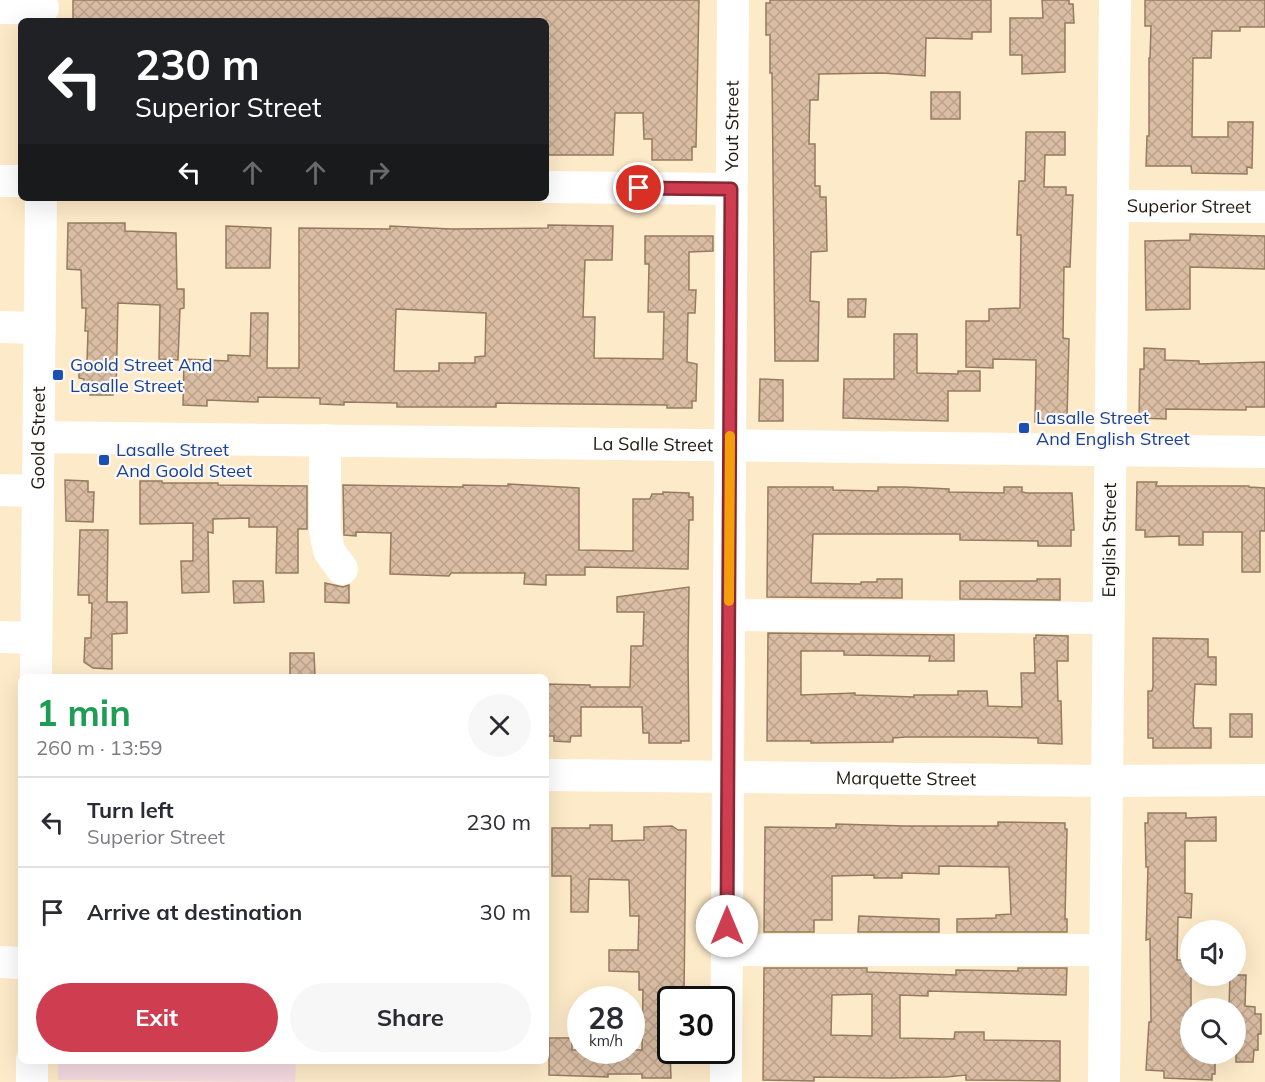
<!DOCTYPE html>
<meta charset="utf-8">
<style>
:root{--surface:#fff;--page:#f7f7f7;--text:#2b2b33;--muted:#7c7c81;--line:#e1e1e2;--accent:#ce3e50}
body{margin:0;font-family:Mulish,sans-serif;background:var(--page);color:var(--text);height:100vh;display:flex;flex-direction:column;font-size:22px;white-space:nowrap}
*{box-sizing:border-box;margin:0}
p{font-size:20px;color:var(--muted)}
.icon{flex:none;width:33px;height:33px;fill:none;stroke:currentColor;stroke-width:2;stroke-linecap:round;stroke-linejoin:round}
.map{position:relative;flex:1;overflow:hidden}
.drawer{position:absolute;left:18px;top:674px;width:531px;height:390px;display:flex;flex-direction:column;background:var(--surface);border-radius:9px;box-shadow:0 6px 24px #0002}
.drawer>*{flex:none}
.banner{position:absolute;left:18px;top:18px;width:531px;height:183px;border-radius:9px;box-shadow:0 6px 24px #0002;background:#202124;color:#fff;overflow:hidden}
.fabs{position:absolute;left:1180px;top:920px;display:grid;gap:12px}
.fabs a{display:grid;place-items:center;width:66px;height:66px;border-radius:50%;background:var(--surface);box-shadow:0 6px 24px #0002;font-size:30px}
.speed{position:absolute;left:567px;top:986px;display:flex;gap:12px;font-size:30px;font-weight:700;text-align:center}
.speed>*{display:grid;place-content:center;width:78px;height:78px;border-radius:50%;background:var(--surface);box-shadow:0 6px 24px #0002;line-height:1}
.speed small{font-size:15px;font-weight:400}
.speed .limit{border:3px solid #111;border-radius:9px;background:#fff;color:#111}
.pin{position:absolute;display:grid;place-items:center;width:51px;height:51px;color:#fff;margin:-26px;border:3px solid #fff;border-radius:50%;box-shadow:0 2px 6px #0007}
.me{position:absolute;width:66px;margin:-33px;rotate:0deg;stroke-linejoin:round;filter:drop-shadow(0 0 4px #0008)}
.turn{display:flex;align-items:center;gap:21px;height:126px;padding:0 18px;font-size:27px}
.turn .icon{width:78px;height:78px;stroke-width:2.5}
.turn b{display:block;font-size:42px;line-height:51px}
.lanes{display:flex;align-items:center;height:57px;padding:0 18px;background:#0003;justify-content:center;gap:30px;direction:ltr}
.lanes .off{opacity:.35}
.round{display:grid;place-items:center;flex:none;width:63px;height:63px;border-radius:32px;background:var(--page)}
.overview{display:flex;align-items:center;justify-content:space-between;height:102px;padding:0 18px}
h1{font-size:36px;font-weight:700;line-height:45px;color:#1e9e55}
.action{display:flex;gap:12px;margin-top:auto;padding:12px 18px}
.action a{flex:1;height:69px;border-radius:36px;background:var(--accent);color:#fff;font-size:24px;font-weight:700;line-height:69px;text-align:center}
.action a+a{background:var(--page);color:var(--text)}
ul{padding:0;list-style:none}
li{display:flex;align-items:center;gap:18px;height:90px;padding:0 18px;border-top:2px solid var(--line)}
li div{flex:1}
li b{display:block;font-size:22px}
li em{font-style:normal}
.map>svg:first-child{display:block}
.commercial{fill:#f5dae0}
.building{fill:url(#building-cross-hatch);stroke:#957b62;stroke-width:1.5;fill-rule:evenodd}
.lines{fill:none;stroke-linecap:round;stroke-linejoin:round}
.minor{stroke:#fff;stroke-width:32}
.route-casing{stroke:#862834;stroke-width:15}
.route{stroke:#ce3e50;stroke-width:10}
.slow{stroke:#f59e0b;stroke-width:10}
.transit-dot{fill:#1a4fb4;stroke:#fdf9f2;stroke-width:2}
.labels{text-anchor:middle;stroke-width:4.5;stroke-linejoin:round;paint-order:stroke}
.street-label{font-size:18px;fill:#20190d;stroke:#fdf9f2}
.transit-label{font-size:18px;fill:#164399;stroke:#fdf9f2;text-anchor:start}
</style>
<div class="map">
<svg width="1265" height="1082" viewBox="0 0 1265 1082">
<defs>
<pattern id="building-cross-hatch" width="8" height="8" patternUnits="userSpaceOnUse" patternTransform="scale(1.5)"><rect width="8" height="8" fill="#dabda3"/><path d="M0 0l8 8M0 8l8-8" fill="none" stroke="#bba28b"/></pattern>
</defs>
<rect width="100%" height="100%" fill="#fdeac8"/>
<!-- commercial -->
<path class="commercial" d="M58 1061H296L295 1082 58 1080Z"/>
<!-- building -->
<g class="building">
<path d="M73 0H699L696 147H692V160H652V139H644L643 113H615L613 155H546V21H433V19L378 18V21H73Z"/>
<path d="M770 0H991V32H972V39L926 38 925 76 882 73 819 74 818 100H810L809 144H815V186H820V197H826L827 251 811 252 810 301 819 302 818 361H775L772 73H770V35H766V3H770Z"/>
<path d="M1042 0H1069V4H1073L1074 23H1065V72L1022 74V55H1010V18H1043Z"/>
<path d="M1145 0H1265V27H1240V31H1212L1211 58H1193L1192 137H1228V122H1253L1252 168 1247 167V174L1192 173 1191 166H1146L1147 136H1149V58H1150L1151 26H1145Z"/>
<rect x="931" y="92" width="29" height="27"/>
<path d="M1026 132H1065V155H1045L1044 187H1066V195H1073L1070 267H1064L1063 338 1069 339 1067 418H1062V422H1035L1036 360 993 359V368L966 367V321H989V309L1020 308 1021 235H1017L1019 181H1025Z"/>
<path d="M68 223H125V231L176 233 177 289H184V308L180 309 178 360 159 359 160 305 118 303 116 393H113V395H90V388L84 387V379L79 378V362H87L88 331H85L86 308H82L81 270 67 269Z"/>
<path d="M548 225 613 226 612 260H585L583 317H595L594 358 663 359 664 312H648L649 264H645V236H713V251L689 252V290H696L695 313H688L687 362 697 364 696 401H692V408H667V405L496 403V407H397V403L344 402V405L320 404V398L258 397V402L207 400V406L183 405 184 359 228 361V355L250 356 251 313H268L267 368H299V228L390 229V226L451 229 548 228ZM396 309 486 313 485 356 475 357V363H439V371H394Z"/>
<path d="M226 226 271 228 270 268H226Z"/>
<path d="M1190 234 1265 236V269L1190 267V309L1146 310 1145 241 1190 240Z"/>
<path d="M848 299H866L865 317H848Z"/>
<path d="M894 334H917V373L958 374V371H980V391H948V421L843 418 844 379H894Z"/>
<path d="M1144 348 1165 349V360L1199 361V364L1265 362V407H1246V410L1166 409V419L1139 418 1140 369H1144Z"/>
<path d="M760 379 783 380V421H759Z"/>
<path d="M65 480 88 481V492H94L93 522 66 521Z"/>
<path d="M140 481H162V483H218V485L307 486V529H298V573H276L277 527H249V518L213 519V533L208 532 209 592 182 593 181 561H193V523L140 524Z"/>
<path d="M1137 482H1157L1156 486H1249V487L1265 488V531H1260V572H1242V532H1203V545H1179V536L1145 537V530H1136Z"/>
<path d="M508 484 579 488V550L633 551V499H650L652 494H663V492L689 493V497H693V520H689L688 569 585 567V575H546V585L524 584 525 573H451L449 576 390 574 391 533 356 532V536L344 535 343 485 463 487V485L508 486Z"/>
<path d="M768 487H833V490L878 491V487H904L949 489V492L1004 493V487H1022V492L1027 493H1072L1074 530H1071V546H1038V541L960 540V534H813L811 583 861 584V582H877V579H902V598L767 597Z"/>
<path d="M80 530H108L107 602H127V633L112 634V669L93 668 84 662 85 638H91L92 603H89V595H78Z"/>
<path d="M1037 579H1060V600L960 599V581H1037Z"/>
<path d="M233 581H263L264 602 234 603Z"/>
<path d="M325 583 343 587 349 585V603L325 602Z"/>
<path d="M689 587 688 654 689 741H681V743H649V733H643L642 707H581V736H571L570 742 554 741V736H546V684L590 685V687H630L631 646H643L644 612H617V597Z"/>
<path d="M768 633 954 635V661H929L930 656 844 655V651H801V695L855 693V695L914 697V695H958V691H987L988 706 1022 707 1021 673H1035L1034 638H1036V635L1068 636V661H1057L1058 701H1061L1062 744 1038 743V738L987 737H906L893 738V742L811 743V741H767Z"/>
<path d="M1153 638 1208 639V657H1216V685L1195 684 1193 723 1194 728H1211V748H1153V738H1148V691H1152L1153 687Z"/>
<path d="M290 653H314L315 675H290Z"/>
<rect x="1230" y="714" width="22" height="23"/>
<path d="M1148 813H1186V818L1216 817V841H1185V893L1192 894 1191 918 1178 917 1177 960H1191V1053H1215V1074H1212V1080L1164 1078V1071L1146 1070 1149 1022H1151L1150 939 1146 940 1148 867H1146L1145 823H1148Z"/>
<path d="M998 822 1065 823V829H1067L1065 919H1067V932H957V919L996 918V915L1011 914 1009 867 939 866V874L902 873V878H874V875L832 876V920H814V932H764L765 827 836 828V824L905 826H998Z"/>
<path d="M590 825H612V841L644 840V827L672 826 678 830H686L684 995H668L671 1078H642V1074H608V1077L549 1075V1038H572V1050H642L643 990H639V972L609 971V950H638L639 916H630L629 880 589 879 588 912H571V876H552V828H590Z"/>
<path d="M859 916 939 919V932H858Z"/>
<path d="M764 968H867V972L956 975V970L1018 971V968H1067L1066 995 928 991V996L900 995V1038L954 1039 955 1032H984V1040L1060 1041V1081L966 1080V1075L946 1077 890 1078 814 1077V1081L763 1080ZM872 994V1036L831 1035 832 995Z"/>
<path d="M1230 975H1246L1245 1006 1255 1007V1014H1261V1034H1258V1050H1254L1253 1062H1236V1008H1229Z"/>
</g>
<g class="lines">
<!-- minor -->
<g class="minor">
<path d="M0 8H43"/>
<path d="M0 181H21"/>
<path d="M546 187 731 189"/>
<path id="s1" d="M1113 206 1265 207"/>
<path d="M0 327 40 328"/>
<path id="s2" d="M39 437 1265 452"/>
<path d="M325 440V530L329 551 342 569"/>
<path d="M0 490 38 491"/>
<path d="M729 615 1108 618"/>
<path d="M0 637 36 638"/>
<path id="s3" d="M36 676 41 198"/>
<path id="s4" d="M546 775 1107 781 1265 780"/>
<path d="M727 950H1105"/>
<path d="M0 962 21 963"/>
<path d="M32 1082V1060"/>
<path id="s5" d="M726 1082 733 0"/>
<path id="s6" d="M1104 1082 1115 0"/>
</g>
</g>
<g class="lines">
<!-- route casing -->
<g class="route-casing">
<path id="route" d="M639 188 731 189 727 926"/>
</g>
<!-- route -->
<use href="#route" class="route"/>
<!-- slow -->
<path class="slow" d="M729 601 730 436"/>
</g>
<!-- markers -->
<g class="transit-dot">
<rect x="52" y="369" width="12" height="12" rx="3"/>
<rect x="1018" y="422" width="12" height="12" rx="3"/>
<rect x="98" y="454" width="12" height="12" rx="3"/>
</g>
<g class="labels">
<!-- street labels -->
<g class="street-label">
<text dy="6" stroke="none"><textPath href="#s5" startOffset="956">Yout Street</textPath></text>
<text dy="6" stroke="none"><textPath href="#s1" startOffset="76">Superior Street</textPath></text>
<text dy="6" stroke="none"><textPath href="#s3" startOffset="238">Goold Street</textPath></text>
<text dy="6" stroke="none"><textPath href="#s2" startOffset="614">La Salle Street</textPath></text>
<text dy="6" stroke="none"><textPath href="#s6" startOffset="542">English Street</textPath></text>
<text dy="6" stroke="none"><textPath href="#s4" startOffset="360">Marquette Street</textPath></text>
</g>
<!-- transit labels -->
<g class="transit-label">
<text x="70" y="371">Goold Street And<tspan x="70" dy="21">Lasalle Street</tspan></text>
<text x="1036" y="424">Lasalle Street<tspan x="1036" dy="21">And English Street</tspan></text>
<text x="116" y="456">Lasalle Street<tspan x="116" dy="21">And Goold Steet</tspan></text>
</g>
</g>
</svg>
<div class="fabs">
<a><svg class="icon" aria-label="sound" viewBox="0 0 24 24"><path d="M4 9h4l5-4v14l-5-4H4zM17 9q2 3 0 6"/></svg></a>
<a><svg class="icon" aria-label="search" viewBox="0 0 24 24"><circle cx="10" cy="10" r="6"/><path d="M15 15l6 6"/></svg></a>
</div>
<div class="speed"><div>28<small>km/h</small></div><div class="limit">30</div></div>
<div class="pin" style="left:639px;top:188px;background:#d93025"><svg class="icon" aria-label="arrive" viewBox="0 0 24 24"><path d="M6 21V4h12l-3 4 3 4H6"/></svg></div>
<svg class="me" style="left:727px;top:926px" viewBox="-20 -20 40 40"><circle r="19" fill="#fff"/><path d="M0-13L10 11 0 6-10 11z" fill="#ce3e50"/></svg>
<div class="banner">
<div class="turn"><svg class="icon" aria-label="left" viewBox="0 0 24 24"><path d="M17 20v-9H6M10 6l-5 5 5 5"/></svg><div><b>230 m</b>Superior Street</div></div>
<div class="lanes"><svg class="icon" aria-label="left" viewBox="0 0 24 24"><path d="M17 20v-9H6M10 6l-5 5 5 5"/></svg><svg class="icon off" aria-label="ahead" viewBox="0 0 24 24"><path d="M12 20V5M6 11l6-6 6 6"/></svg><svg class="icon off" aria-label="ahead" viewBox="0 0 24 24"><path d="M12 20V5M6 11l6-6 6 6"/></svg><svg class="icon off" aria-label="right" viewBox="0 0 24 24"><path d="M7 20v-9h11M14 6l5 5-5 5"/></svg></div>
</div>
<section class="drawer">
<div class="overview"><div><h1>1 min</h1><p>260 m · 13:59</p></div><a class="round"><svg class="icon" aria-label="close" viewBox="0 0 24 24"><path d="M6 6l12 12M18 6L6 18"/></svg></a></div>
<ul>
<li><svg class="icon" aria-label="left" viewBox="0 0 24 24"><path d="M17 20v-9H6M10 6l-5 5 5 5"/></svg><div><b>Turn left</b><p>Superior Street</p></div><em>230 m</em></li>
<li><svg class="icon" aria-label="arrive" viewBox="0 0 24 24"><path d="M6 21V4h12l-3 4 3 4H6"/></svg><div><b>Arrive at destination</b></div><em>30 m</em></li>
</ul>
<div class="action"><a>Exit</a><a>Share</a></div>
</section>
</div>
